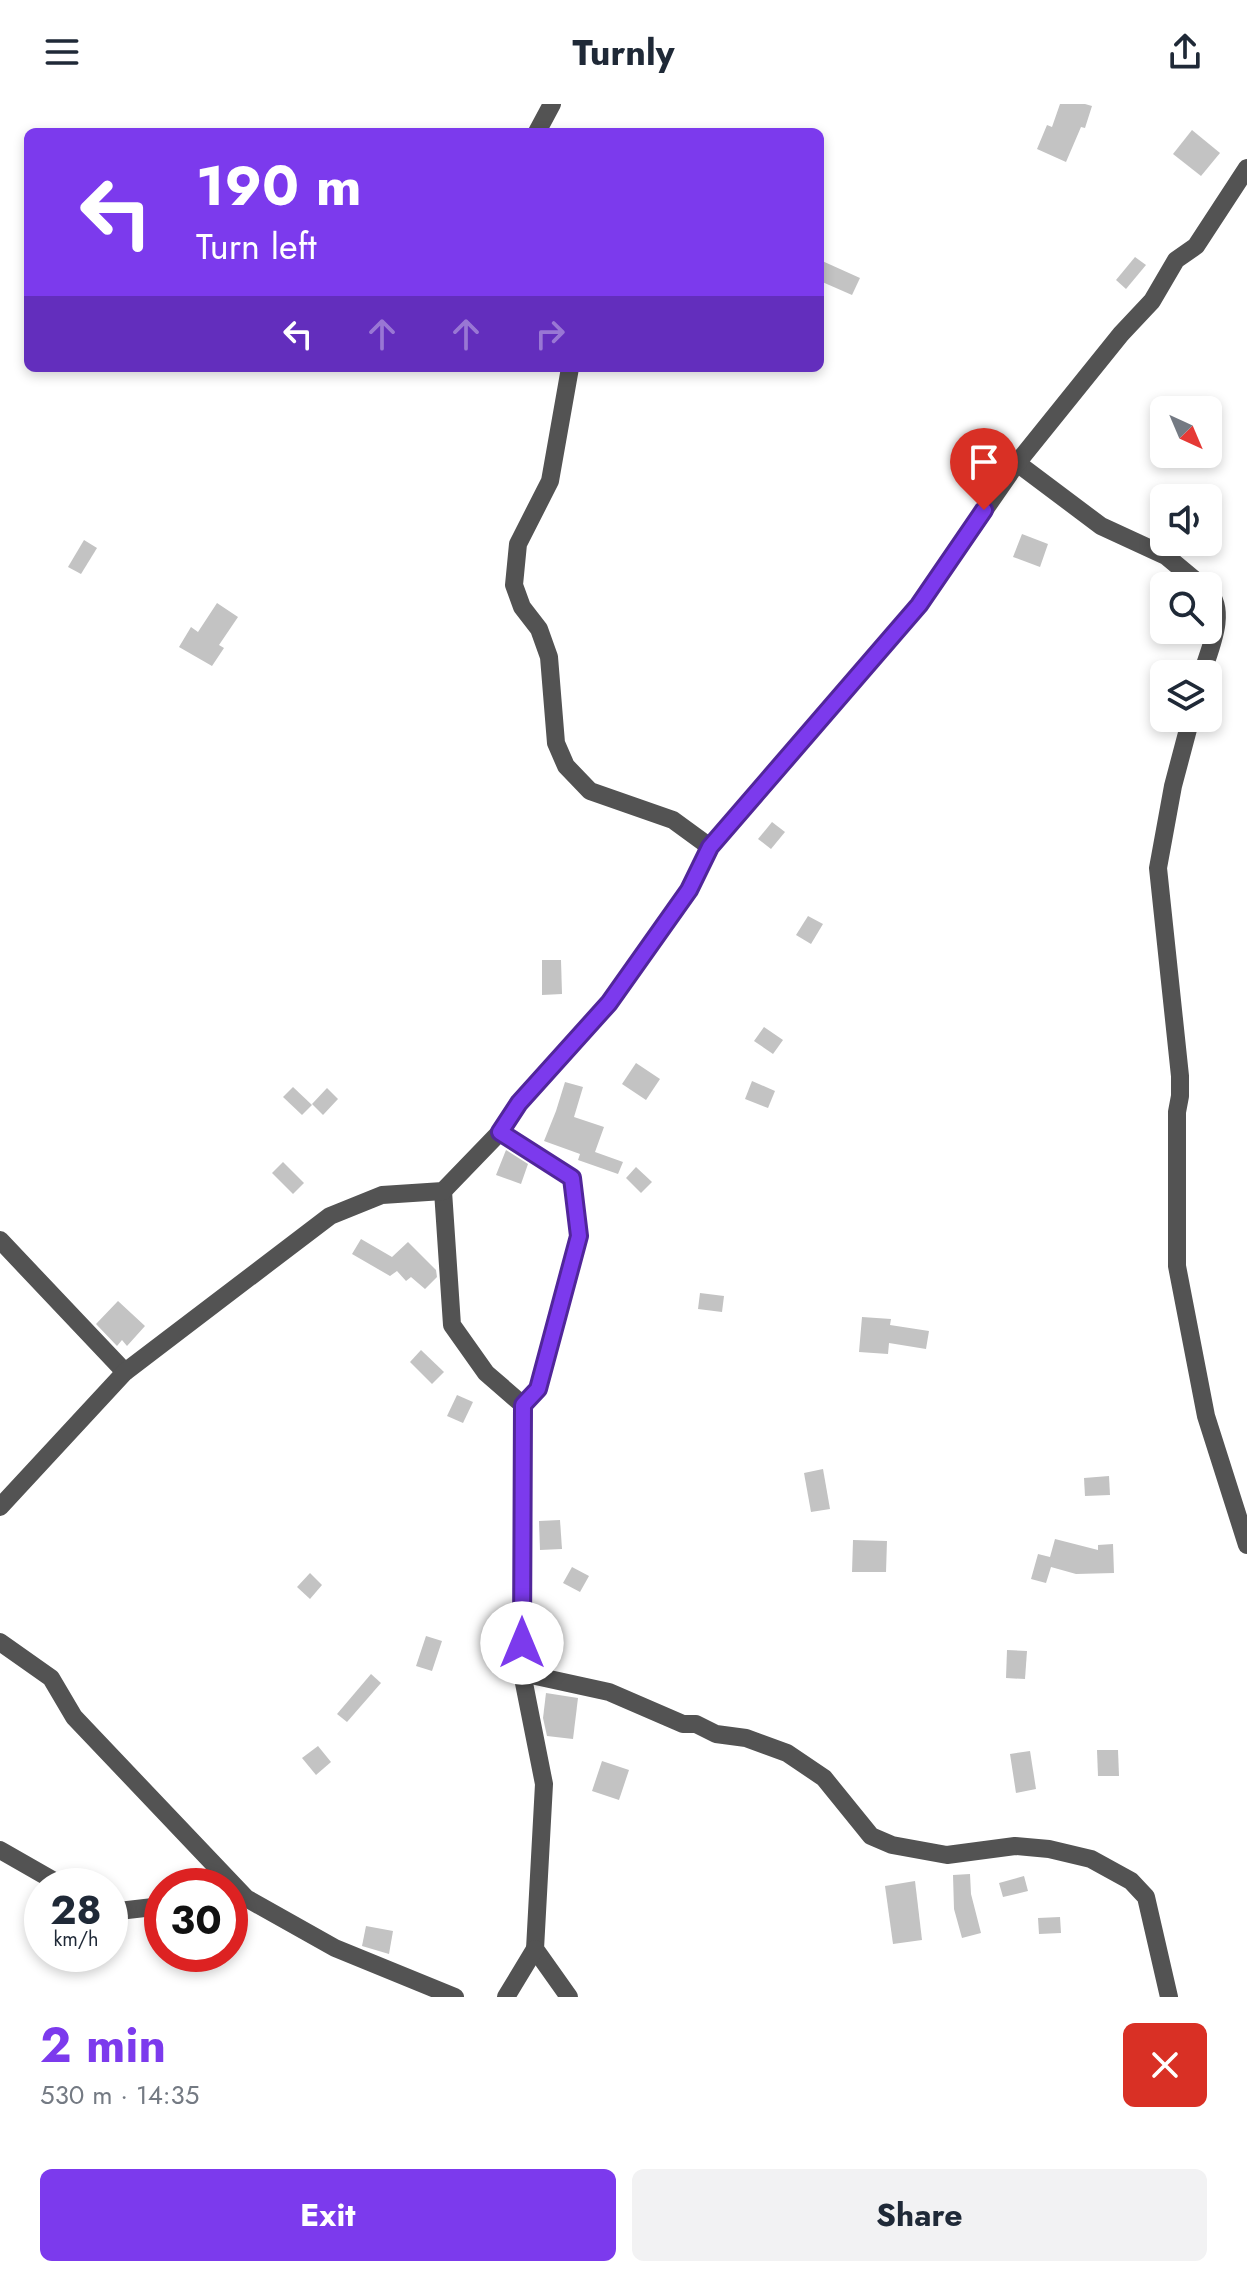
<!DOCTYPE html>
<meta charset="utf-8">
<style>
:root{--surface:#fff;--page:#f2f2f3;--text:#1f2937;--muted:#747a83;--accent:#7c3aed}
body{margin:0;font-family:Jost,sans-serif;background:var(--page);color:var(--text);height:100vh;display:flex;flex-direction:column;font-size:30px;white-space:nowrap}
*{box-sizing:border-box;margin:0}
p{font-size:26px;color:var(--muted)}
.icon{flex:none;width:44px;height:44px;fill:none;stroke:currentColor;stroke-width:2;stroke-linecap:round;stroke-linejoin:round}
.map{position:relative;height:1893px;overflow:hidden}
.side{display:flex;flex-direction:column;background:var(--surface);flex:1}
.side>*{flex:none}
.hud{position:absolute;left:24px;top:24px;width:800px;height:244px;border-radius:12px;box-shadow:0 4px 12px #0003;background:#7c3aed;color:#fff;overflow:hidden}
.needle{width:52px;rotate:136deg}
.controls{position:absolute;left:1150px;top:292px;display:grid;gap:16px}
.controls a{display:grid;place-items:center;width:72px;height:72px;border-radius:12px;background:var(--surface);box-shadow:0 4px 12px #0003;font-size:40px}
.speed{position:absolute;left:24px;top:1764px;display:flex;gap:16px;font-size:40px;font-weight:700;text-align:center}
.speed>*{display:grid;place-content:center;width:104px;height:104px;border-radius:50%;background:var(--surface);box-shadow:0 4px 12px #0003;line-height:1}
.speed small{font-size:20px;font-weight:400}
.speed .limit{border:12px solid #d22;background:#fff;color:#111}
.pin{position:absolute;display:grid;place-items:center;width:68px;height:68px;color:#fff;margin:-82px -34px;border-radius:50% 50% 50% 0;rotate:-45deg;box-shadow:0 0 8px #0007}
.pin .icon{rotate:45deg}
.me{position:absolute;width:88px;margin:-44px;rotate:0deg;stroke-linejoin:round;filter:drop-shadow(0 0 6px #0008)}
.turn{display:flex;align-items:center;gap:28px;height:168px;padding:0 40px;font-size:36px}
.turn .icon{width:104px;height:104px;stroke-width:2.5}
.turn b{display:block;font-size:56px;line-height:68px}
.lanes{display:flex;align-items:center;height:76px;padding:0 40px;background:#0003;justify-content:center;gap:40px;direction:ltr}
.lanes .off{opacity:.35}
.round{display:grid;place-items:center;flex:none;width:84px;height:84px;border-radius:12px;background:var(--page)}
.headline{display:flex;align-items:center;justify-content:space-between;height:136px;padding:0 40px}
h1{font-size:48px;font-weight:700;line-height:60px;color:var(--accent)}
.primary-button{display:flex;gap:16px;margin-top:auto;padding:16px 40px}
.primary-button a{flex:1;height:92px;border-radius:12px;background:var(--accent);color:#fff;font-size:32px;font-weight:700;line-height:92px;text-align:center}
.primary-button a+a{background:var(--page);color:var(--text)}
header{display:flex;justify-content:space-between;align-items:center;height:104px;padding:0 40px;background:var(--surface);font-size:36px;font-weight:700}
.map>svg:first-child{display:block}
.building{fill:#c3c3c3}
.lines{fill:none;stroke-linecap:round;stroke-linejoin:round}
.minor{stroke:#535353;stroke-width:18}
.route-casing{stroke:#51269a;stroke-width:20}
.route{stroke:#7c3aed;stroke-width:14}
</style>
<header><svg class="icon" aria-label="menu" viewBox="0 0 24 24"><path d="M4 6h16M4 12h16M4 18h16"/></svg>Turnly<svg class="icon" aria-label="share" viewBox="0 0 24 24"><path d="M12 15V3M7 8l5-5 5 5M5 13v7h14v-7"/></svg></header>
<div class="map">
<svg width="1247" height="1893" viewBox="0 0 1247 1893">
<rect width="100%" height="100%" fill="#fff"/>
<!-- building -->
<g class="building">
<path d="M1060 0H1085L1092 2 1085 24 1081 23 1066 58 1037 45 1047 21 1052 23Z"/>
<path d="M1192 26 1220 49 1201 72 1173 50Z"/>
<path d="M1135 153 1146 161 1126 185 1116 176Z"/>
<path d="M820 156 860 174 852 191 820 177Z"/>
<path d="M1022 430 1048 440 1040 463 1013 453Z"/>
<path d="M84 436 97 444 81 470 68 463Z"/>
<path d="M217 499 238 513 219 541 224 544 212 562 179 543 191 523 198 528Z"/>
<path d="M772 718 785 728 771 745 758 735Z"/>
<path d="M808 812 823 820 811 840 796 831Z"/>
<path d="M542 856H561L562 890 542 891Z"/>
<path d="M764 923 783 936 773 950 754 937Z"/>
<path d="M636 959 660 975 646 996 622 980Z"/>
<path d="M752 977 775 987 768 1004 745 995Z"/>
<path d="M565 978 583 983 574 1013 604 1023 595 1048 623 1058 618 1070 578 1056 580 1050 544 1037 556 1007Z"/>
<path d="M293 983 312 1001 302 1011 283 993Z"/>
<path d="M327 984 338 995 323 1011 312 1000Z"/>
<path d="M506 1046 528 1060 521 1080 496 1071Z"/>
<path d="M283 1058 304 1079 293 1090 272 1069Z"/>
<path d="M636 1063 652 1078 641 1089 626 1074Z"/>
<path d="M361 1135 392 1153 408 1138 436 1166 437 1173 425 1185 411 1173 406 1177 397 1167 390 1172 352 1150Z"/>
<path d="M700 1189 724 1192 722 1208 698 1205Z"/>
<path d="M118 1197 145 1222 127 1242 122 1236 117 1242 96 1220Z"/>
<path d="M862 1213 891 1215 890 1221 929 1227 926 1245 889 1239 888 1250 859 1248Z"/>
<path d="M421 1246 444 1268 432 1280 410 1258Z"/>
<path d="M457 1291 473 1298 463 1319 447 1312Z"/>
<path d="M823 1365 830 1405 811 1408 804 1369Z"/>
<path d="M1109 1372 1110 1391 1085 1392 1084 1374Z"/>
<path d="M560 1416 562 1445 540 1446 539 1417Z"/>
<path d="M1055 1435 1098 1446V1441L1113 1440 1114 1469 1076 1470 1051 1463 1046 1479 1031 1475 1038 1450 1050 1453Z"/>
<path d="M853 1436 887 1437 886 1468H852Z"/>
<path d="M572 1463 589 1472 580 1488 563 1479Z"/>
<path d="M310 1469 322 1481 310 1495 297 1483Z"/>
<path d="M426 1532 442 1537 432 1567 416 1562Z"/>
<path d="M1007 1546 1027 1547 1025 1575 1006 1574Z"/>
<path d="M371 1570 381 1579 347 1618 337 1610Z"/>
<path d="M546 1589 578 1594 573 1635 547 1632 543 1614Z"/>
<path d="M318 1642 331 1658 316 1671 302 1654Z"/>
<path d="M1097 1646H1118L1119 1672H1098Z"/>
<path d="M1030 1647 1036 1685 1016 1689 1010 1650Z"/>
<path d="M602 1657 629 1666 619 1696 592 1687Z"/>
<path d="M970 1770 971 1790 981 1829 962 1834 954 1805 953 1771Z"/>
<path d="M1024 1772 1028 1787 1003 1793 999 1779Z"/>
<path d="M915 1777 922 1836 893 1840 885 1782Z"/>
<path d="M1060 1813 1061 1829 1039 1830 1038 1814Z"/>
<path d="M366 1822 393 1827 389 1850 362 1842Z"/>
</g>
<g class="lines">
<!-- minor -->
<g class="minor">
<path d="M537 28 552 0"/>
<path d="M570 264 550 377 518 440 514 481 522 503 539 525 549 553 556 639 566 662 590 687 673 716 710 743"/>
<path d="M1017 359 1101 422 1166 452 1202 482"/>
<path d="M1202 570C1209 546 1228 508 1208 487"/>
<path d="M1191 614 1173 682 1158 764 1180 972V992L1177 1008V1162L1206 1312 1247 1441"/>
<path d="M500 1028 572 1074 579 1132 538 1285 523 1301 522 1569 544 1680 535 1845 569 1893"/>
<path d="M443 1087 452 1221 486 1269 523 1301"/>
<path d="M0 1136 125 1268"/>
<path d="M0 1403 125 1268 330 1112 382 1091 443 1087 500 1028 519 999 609 899 689 786 710 743 919 501 1017 359 1121 230 1152 197 1176 156 1196 142 1247 64"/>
<path d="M0 1538 51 1574 74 1613 246 1794 335 1844 455 1893"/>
<path d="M522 1569 609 1588 683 1620H696L716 1630 746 1634 787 1649 824 1674 871 1732 892 1741 947 1751 1015 1742 1049 1745 1091 1755 1131 1777 1146 1793 1169 1893"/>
<path d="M0 1746 63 1782"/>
<path d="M110 1808 162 1802"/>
<path d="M506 1893 535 1845"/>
</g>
</g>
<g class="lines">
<!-- route casing -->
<g class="route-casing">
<path id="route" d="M522 1539 523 1301 538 1285 579 1132 572 1074 500 1028 519 999 609 899 689 786 710 743 919 501 984 406"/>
</g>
<!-- route -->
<use href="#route" class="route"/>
</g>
</svg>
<div class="controls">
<a><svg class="needle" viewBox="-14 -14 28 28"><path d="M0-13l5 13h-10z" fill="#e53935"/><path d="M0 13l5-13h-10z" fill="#747a83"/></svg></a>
<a><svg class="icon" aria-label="sound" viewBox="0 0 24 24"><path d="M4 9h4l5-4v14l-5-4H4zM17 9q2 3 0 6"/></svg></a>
<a><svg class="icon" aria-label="search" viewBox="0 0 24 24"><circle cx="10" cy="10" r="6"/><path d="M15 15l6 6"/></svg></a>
<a><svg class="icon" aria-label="layers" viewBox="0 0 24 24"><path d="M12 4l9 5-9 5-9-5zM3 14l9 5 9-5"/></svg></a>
</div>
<div class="speed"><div>28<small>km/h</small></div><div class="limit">30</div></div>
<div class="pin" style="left:984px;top:406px;background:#d93025"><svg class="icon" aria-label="arrive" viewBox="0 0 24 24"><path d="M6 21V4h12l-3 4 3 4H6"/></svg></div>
<svg class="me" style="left:522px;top:1539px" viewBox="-20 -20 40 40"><circle r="19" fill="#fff"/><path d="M0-13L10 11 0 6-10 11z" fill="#7c3aed"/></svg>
<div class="hud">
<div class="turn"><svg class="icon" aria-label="left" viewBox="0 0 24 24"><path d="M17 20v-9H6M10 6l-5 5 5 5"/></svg><div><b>190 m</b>Turn left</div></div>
<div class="lanes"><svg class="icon" aria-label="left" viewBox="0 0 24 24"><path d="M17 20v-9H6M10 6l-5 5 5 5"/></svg><svg class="icon off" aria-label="ahead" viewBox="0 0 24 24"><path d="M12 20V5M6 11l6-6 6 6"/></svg><svg class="icon off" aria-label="ahead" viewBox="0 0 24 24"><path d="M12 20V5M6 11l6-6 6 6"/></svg><svg class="icon off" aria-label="right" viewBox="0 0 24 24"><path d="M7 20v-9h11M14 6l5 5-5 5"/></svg></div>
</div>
</div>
<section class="side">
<div class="headline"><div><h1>2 min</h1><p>530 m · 14:35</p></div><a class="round" style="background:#d93025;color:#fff"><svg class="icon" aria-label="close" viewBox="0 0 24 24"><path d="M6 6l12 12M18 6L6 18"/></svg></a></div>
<div class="primary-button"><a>Exit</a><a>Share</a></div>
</section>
